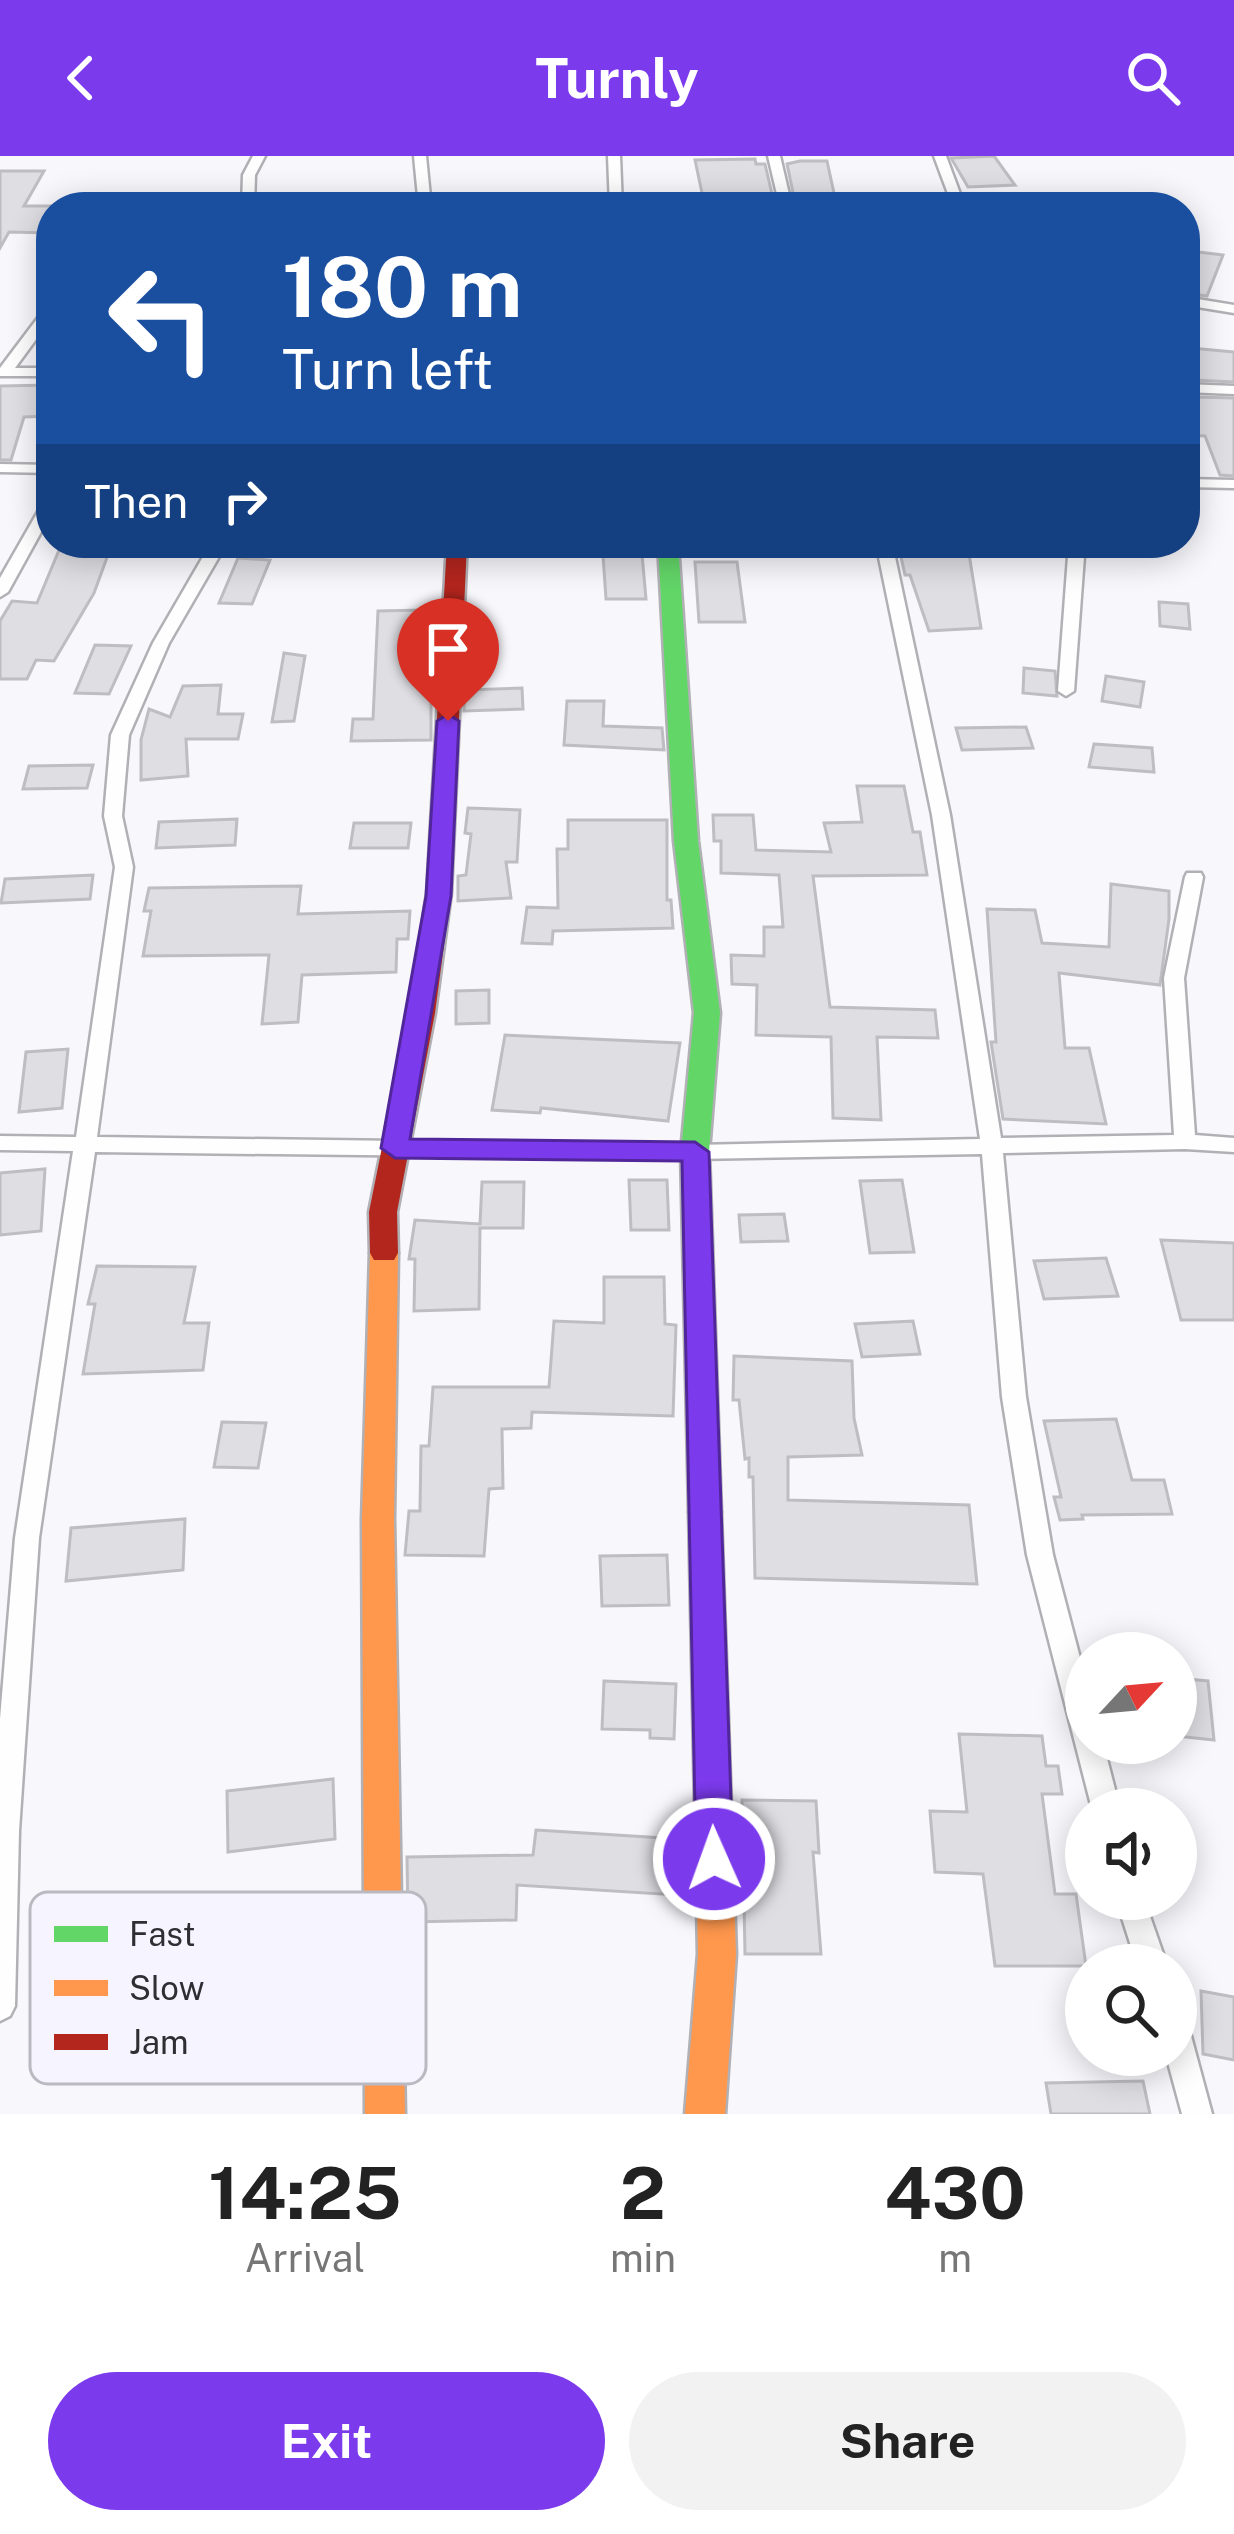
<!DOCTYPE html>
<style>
:root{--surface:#fff;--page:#f2f2f2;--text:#222;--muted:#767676;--accent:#7c3aed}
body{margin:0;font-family:"Public Sans",sans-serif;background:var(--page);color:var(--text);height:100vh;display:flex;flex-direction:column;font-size:45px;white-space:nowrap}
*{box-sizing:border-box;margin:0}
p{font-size:39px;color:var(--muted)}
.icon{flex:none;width:66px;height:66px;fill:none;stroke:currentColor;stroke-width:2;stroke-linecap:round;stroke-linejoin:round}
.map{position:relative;height:1958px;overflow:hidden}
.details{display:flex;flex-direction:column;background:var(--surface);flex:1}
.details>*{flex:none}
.banner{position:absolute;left:36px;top:36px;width:1164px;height:366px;border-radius:48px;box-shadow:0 6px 30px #0003;background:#1a4fa0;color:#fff;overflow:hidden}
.needle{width:78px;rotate:64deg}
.buttons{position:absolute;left:1065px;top:1476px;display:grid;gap:24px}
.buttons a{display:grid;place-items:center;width:132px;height:132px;border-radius:50%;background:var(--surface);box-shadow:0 6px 30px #0003;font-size:60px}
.pin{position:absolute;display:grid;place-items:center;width:102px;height:102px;color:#fff;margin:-123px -51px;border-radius:50% 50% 50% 0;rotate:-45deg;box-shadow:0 0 12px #0007}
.pin .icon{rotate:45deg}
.me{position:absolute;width:132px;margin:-66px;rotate:358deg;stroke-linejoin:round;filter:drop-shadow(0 0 9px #0008)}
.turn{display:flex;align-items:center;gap:42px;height:252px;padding:0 48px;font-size:54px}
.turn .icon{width:156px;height:156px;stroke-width:2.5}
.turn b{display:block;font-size:84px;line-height:102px}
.then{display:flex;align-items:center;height:114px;padding:0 48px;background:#0003;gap:24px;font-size:45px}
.eta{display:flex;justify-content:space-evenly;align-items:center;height:204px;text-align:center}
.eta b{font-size:72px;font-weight:700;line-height:84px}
.action{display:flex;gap:24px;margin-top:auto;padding:24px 48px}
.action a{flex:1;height:138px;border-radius:72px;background:var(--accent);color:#fff;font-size:48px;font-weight:700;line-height:138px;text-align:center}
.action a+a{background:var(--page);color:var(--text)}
header{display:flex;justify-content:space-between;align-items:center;height:156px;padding:0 48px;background:var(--accent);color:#fff;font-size:54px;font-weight:700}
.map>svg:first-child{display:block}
.building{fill:#dfdee3;stroke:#bebec2;stroke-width:3}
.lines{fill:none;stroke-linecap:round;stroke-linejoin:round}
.street-casing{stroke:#b1b1b5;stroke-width:5}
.fast-casing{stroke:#b1b1b5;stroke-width:5}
.slow-casing{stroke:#b1b1b5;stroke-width:5}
.jam-casing{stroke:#b1b1b5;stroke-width:5}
.street{fill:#fefeff;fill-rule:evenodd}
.fast{fill:#63d668;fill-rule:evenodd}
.slow{fill:#ff974d;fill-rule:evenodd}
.jam{fill:#b3261e;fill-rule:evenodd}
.route{fill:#7c3aed;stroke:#51269a;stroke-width:3}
.key{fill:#f6f4ff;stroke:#bab9c2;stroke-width:3}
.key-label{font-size:33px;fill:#2f2e33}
</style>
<header><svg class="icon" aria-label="back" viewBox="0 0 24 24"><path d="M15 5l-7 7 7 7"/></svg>Turnly<svg class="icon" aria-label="search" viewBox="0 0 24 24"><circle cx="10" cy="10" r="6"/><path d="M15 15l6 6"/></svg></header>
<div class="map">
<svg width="1234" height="1958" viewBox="0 0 1234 1958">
<rect width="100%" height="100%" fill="#f7f7fc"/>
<!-- building -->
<g class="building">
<path d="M994 0 1015 29 968 31 951 2Z"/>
<path d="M755 3 756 8H765L775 51H705L695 4Z"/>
<path d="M800 5H827L837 51H796L787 8Z"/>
<path d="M0 15H44L24 50H51V77L9 76 0 92Z"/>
<path d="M1190 95 1223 99 1207 140 1185 137V108Z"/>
<path d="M1191 192 1234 196V226L1194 224Z"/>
<path d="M51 229V260L24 261 11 304H0V230Z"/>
<path d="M1196 241 1234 242V320L1220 319 1205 280 1185 279V243Z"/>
<path d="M62 387H99L96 396H109L94 437 54 505 36 504 27 523H0V465L12 445 37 447Z"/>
<path d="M898 387H941L945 398H969L981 472 929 475 910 419H905Z"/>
<path d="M642 398 646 443H606L603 399Z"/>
<path d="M238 402 270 404 252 448 219 447Z"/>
<path d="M695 406H737L745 466H699Z"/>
<path d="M1159 446 1188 448 1190 473 1160 470Z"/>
<path d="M423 454 421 503H431V584L351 585 353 563H373L378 455Z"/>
<path d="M95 489 131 490 109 538 75 537Z"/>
<path d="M284 497 305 500 294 565 272 566Z"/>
<path d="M1024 512 1055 515 1057 540 1023 537Z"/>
<path d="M1106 520 1144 526 1140 551 1102 545Z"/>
<path d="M221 529 218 558H243L238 583H186L188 620 141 624V584L149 553 170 561 183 530Z"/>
<path d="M522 532 523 553 464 555V534Z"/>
<path d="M567 545H604L603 570 662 572 664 594 564 589Z"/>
<path d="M1026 571 1033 592 962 594 956 572Z"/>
<path d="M1094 588 1152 592 1154 616 1089 611Z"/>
<path d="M93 609 87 632 23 633 29 610Z"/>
<path d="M857 630H904L913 676H920L927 719 813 720 830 851 935 854 938 882 877 881 881 964 833 962 831 881 756 879 757 829 732 828 731 799 764 800V771H783L779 719 721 717V685H714L713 659H753L756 694 831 696 824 667 862 666Z"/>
<path d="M468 652 520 654 517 706H506L511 742 458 745V720L466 719 471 678 465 677Z"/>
<path d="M237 663 235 689 156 692 159 666Z"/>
<path d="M568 664H667V744H671L673 772 553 775 552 788 522 787 527 751 558 752 557 693H568Z"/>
<path d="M354 667H411L408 692H350Z"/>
<path d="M93 719 90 743 1 747 5 723Z"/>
<path d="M1111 728 1169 735V763L1160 829 1059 817 1065 892H1089L1106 968 1003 963 991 886H996L987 753 1035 754 1042 787 1109 791Z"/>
<path d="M301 730 298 758 410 755 408 783H397L396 816 302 819 298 866 262 868 269 799 143 800 151 755H144L149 732Z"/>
<path d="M489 834V867L456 868V835Z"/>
<path d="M505 879 680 887 668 965 541 952 540 957 492 954Z"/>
<path d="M68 893 62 952 19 956 26 896Z"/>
<path d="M45 1013 41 1075 0 1079V1017Z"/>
<path d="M629 1024H667L669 1074H631Z"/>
<path d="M902 1024 914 1096 870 1097 860 1025Z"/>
<path d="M482 1026H524L523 1072H480L479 1153 414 1155 415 1103H409L415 1064 480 1068Z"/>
<path d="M784 1058 788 1085 741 1086 739 1059Z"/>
<path d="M1161 1084 1234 1087V1164H1181Z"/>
<path d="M1106 1102 1118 1140 1044 1143 1034 1105Z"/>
<path d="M97 1110 195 1111 184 1167H209L203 1214 83 1218 95 1148H88Z"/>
<path d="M604 1121H664L665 1168 676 1169 673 1260 532 1256 531 1272 502 1273 503 1332 489 1333 484 1400 405 1399 409 1355H420L421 1290H429L433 1231H549L554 1165 604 1167Z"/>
<path d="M913 1165 920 1198 862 1201 855 1168Z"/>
<path d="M734 1200 852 1205 854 1262 862 1299 788 1301V1344L969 1349 977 1428 755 1422 753 1321H749V1302L745 1303 739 1244H733Z"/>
<path d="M1116 1263 1132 1324H1164L1172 1358 1082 1359 1083 1363 1060 1364 1054 1341H1061L1044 1265Z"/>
<path d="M222 1266 266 1267 258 1312 214 1311Z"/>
<path d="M185 1363 183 1414 66 1425 71 1372Z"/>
<path d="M667 1399 669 1449 602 1450 600 1400Z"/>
<path d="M1176 1522 1208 1525 1214 1584 1176 1580Z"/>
<path d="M604 1525 676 1528 674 1583 650 1582V1574L602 1573Z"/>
<path d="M959 1578 1042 1580 1046 1610H1058L1062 1638H1042L1055 1738H1076L1086 1810H995L983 1718 935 1716 930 1655 967 1656Z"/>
<path d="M333 1623 335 1683 228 1696 227 1635Z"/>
<path d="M742 1644 816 1645 819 1697 813 1696 821 1798H745Z"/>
<path d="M536 1674 679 1683 677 1739 517 1729 516 1764 408 1766 407 1701 533 1699Z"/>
<path d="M1201 1835 1234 1841V1904L1203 1898Z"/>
<path d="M1143 1925 1150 1958H1051L1046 1927Z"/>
</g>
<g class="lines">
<!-- street casing -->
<g class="street-casing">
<g id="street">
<path d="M253 0H265L255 19 254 51H242L243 19Z"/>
<path d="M414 0H426L431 51H419Z"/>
<path d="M608 0H620L622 51H610Z"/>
<path d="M768 0H780L792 51H780Z"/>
<path d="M934 0H946L965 51H953Z"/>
<path d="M1185 141 1234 149V157L1185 149Z"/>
<path d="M51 150V163L15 212H51V220H0V212L46 151Z"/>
<path d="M1185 228 1234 230V238L1185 236Z"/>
<path d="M0 308 51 309V317L0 316Z"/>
<path d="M1185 323 1234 324V332L1185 331Z"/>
<path d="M51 341V358L8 436 0 441V422L44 345Z"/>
<path d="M211 387H227L169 487 129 579 122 660 133 711 97 981 695 989 980 983 932 659 876 387H892L950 659 1001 982 1174 979 1164 822 1185 721 1187 717H1201L1203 721 1184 822 1195 979 1234 982V996L1185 993 1003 997 1026 1241 1053 1399 1086 1525V1587H1103L1120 1653H1092L1027 1399 1002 1241 982 998 695 1003 95 996 39 1382 19 1675 15 1850 10 1860 0 1865V1563L15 1382 73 995 0 994V980L76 981 115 711 104 660 111 579 153 487Z"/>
<path d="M1069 387H1085L1074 535 1066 540 1058 535Z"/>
<path d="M1116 1743H1144L1167 1809H1137Z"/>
<path d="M1176 1865 1187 1870 1191 1880 1212 1958H1182L1166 1899H1176Z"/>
</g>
</g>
<!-- fast casing -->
<g class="fast-casing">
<path id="fast" d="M658 387H678L698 685 720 857 709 996 721 1356 716 1365 705 1369 694 1365 689 1356 681 996 694 857 674 685Z"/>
</g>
<!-- slow casing -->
<g class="slow-casing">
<g id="slow">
<path d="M384 1087 394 1090 398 1097 394 1363 405 1958H365L362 1363 370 1097 374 1090Z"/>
<path d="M705 1343 716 1347 721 1356 736 1798 725 1958H685L698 1798 689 1356 694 1347Z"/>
</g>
</g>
<!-- jam casing -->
<g class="jam-casing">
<path id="jam" d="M447 387H467L451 737 435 857 397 1056 398 1097 394 1104H374L370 1097 369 1056 409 857 427 737Z"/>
</g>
<!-- street -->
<use href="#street" class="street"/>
<!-- fast -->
<use href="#fast" class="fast"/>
<!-- slow -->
<use href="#slow" class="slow"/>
<!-- jam -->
<use href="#jam" class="jam"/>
</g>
<!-- route -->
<path class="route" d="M448 558 459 565 451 740 410 983 695 986 709 996 733 1703 727 1715 714 1720 701 1715 696 1703 682 1005 395 1002 381 992 426 740 437 565Z"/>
<!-- legend -->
<rect x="30" y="1736" width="396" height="192" rx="18" class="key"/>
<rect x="54" y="1770" width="54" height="16" fill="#63d668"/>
<rect x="54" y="1824" width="54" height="16" fill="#ff974d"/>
<rect x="54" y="1878" width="54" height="16" fill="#b3261e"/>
<g class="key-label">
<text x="129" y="1790">Fast</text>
<text x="129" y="1844">Slow</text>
<text x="129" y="1898">Jam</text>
</g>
</svg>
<div class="buttons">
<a><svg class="needle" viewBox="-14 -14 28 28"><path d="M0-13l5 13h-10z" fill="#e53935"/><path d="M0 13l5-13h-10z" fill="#767676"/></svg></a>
<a><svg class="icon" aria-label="sound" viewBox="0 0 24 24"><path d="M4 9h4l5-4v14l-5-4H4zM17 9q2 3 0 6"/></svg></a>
<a><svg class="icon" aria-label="search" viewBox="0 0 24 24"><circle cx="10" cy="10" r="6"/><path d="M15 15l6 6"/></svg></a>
</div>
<div class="pin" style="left:448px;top:565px;background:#d93025"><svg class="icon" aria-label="arrive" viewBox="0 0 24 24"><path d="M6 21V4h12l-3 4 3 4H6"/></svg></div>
<svg class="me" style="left:714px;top:1703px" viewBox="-20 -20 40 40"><circle r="17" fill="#7c3aed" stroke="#fff" stroke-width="3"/><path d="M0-11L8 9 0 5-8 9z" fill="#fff"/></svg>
<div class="banner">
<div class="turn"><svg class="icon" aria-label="left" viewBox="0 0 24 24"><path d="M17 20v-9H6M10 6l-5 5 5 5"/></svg><div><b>180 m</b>Turn left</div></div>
<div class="then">Then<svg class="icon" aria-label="right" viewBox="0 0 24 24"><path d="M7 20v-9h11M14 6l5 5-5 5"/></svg></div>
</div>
</div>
<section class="details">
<div class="eta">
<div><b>14:25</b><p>Arrival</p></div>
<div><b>2</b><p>min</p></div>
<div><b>430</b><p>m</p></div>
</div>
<div class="action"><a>Exit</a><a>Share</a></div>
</section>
